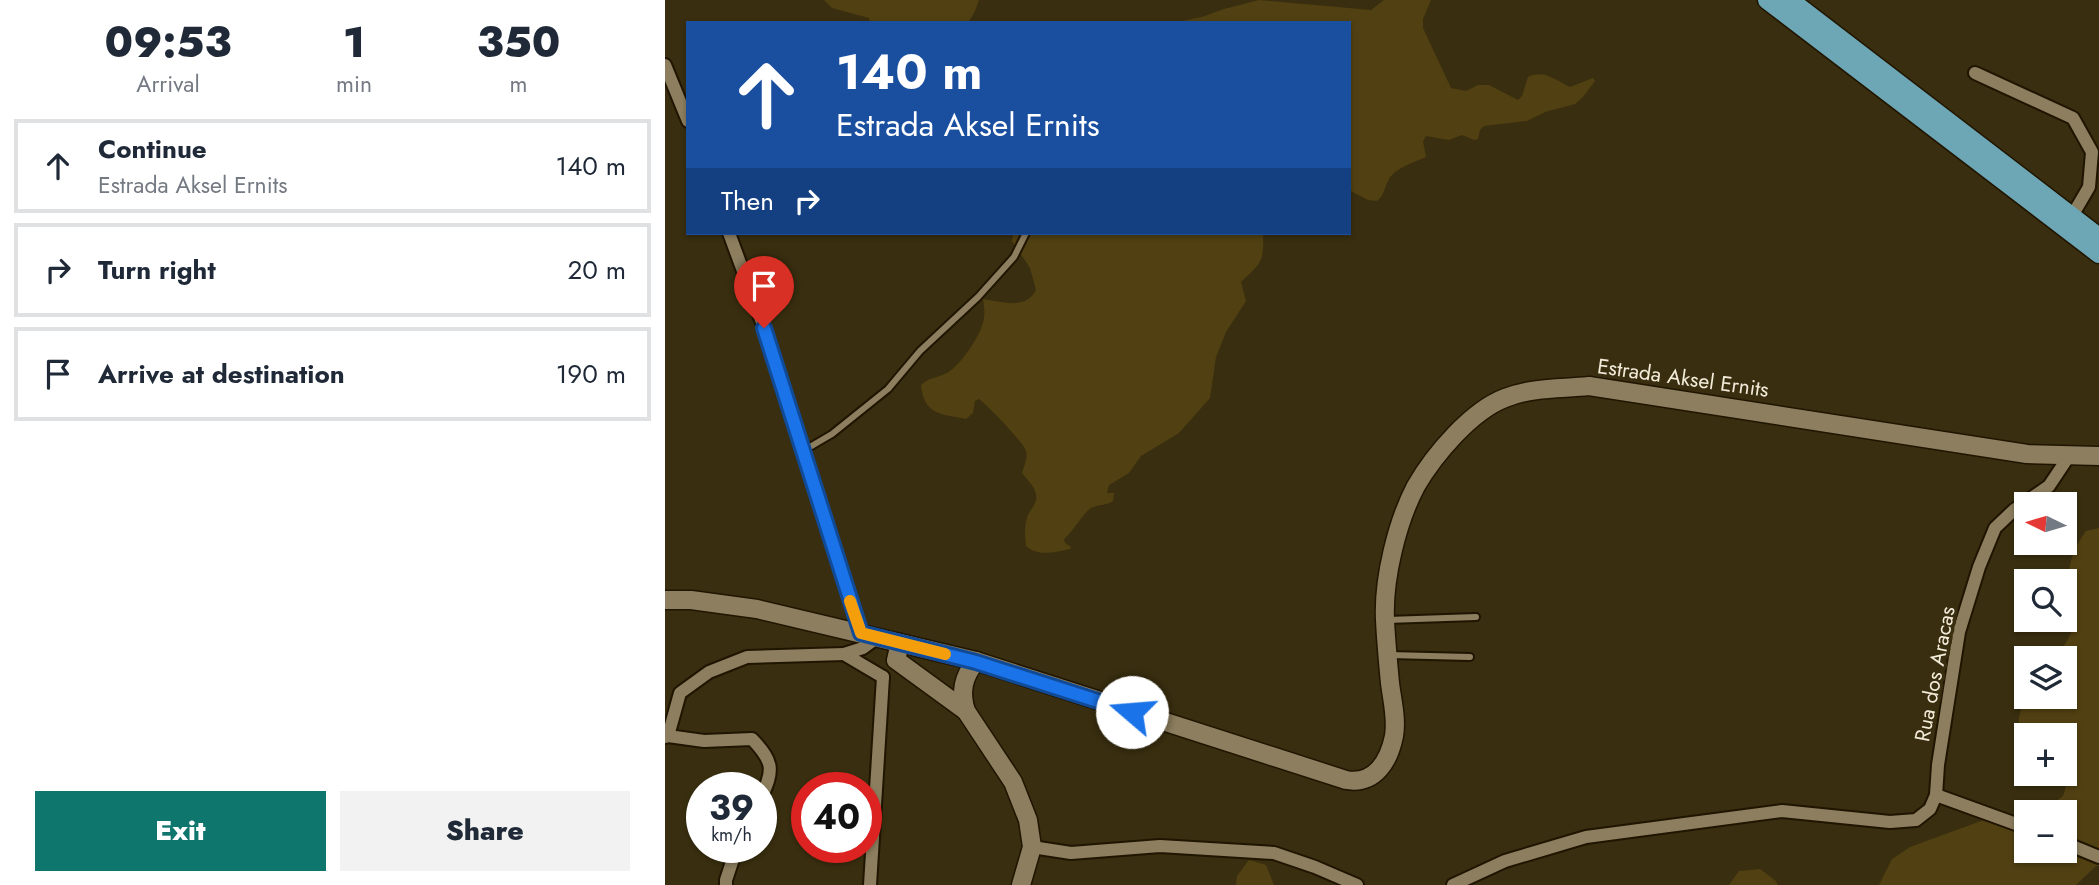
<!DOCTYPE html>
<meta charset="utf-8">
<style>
:root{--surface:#fff;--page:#f2f2f3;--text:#1f2937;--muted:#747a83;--line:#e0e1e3;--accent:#0f766e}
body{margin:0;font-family:Jost,sans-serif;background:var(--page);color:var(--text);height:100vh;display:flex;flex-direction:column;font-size:26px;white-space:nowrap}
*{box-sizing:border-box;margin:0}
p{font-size:23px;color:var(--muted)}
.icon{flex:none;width:38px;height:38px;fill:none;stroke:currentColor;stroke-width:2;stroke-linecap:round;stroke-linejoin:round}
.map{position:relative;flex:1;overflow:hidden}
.drawer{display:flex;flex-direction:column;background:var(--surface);width:665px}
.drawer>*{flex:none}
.guide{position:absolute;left:21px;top:21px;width:665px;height:214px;border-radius:0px;box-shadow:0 2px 5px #0004;background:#1a4fa0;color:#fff;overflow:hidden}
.needle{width:46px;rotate:275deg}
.fabs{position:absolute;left:1349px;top:492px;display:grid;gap:14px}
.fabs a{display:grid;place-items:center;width:63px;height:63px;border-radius:0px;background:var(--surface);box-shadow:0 2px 5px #0004;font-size:35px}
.speed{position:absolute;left:21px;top:772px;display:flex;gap:14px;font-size:35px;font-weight:700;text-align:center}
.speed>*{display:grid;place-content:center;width:91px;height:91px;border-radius:50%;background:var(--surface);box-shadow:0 2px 5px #0004;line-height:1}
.speed small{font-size:18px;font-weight:400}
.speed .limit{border:10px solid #d22;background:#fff;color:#111}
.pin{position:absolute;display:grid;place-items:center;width:60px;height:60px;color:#fff;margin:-72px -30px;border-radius:50% 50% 50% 0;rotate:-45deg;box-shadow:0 0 7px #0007}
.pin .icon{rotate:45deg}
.me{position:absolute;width:77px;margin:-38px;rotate:288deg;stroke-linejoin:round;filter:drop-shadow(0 0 5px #0008)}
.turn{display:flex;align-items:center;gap:24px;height:147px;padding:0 35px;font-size:32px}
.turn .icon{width:91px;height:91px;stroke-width:2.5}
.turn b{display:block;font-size:49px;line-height:60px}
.then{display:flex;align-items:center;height:66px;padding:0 35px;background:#0003;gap:14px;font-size:26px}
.eta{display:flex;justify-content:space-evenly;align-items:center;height:119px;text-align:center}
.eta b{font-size:42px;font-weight:800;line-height:49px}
.primary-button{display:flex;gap:14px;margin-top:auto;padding:14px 35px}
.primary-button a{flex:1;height:80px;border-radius:0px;background:var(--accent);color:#fff;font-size:28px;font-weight:800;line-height:80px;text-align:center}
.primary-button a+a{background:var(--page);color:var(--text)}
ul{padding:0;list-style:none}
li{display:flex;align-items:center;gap:21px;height:94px;margin:0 14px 10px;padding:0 21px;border:4px solid var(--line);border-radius:0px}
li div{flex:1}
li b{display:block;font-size:26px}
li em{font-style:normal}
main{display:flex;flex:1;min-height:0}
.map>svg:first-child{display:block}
.green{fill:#514011}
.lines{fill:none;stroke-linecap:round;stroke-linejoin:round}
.lane-casing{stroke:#201500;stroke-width:10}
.street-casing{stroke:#201500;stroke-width:16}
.secondary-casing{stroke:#201500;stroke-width:21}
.primary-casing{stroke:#201500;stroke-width:21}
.lane{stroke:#8c7e5e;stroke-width:6}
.street{stroke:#8c7e5e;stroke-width:12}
.secondary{stroke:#8c7e5e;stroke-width:18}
.primary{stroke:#6da7b6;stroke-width:18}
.route-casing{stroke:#114b97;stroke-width:18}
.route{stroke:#1a73e8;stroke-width:12}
.slow{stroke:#f59e0b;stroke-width:12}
.labels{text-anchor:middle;stroke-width:7;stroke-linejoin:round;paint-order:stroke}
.street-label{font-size:21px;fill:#f3ecda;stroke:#392e0f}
</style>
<main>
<section class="drawer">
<div class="eta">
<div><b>09:53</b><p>Arrival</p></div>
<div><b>1</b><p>min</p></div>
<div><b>350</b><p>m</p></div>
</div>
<ul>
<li><svg class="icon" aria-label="ahead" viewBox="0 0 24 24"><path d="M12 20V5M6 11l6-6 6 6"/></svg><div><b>Continue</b><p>Estrada Aksel Ernits</p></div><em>140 m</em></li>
<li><svg class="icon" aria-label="right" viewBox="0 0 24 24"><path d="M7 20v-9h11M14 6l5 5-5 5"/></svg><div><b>Turn right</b></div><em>20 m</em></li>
<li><svg class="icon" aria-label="arrive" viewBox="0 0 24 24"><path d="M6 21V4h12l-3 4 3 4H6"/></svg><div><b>Arrive at destination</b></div><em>190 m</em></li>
</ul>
<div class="primary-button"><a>Exit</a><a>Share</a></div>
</section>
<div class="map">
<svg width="1434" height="885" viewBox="0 0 1434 885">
<rect width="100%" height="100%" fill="#392e0f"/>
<!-- green -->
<g class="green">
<path d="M159 0H314L310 11 303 23H205L204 18 167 8Z"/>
<path d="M594 0 706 10 719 0H766L758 19V28L786 88 801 91 813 85H824L853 100 857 96 863 77C878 69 891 80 905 87L928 78 930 81 918 97 910 104 880 112 862 121 819 126 815 130 813 139 809 140 797 135 784 140 761 136 758 141 761 157C748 163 729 168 723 181 719 189 719 195 712 201L703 200 684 190V23H507L537 17 559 9Z"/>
<path d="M348 233H598C599 262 597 262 576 282L581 301 561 332 551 357 545 398 514 433 476 456 464 473 444 485 442 493H449L448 501C441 506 434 504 426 508 419 512 408 532 399 539L400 543 406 547 405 549C391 552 373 557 361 546 360 537 359 527 362 518 363 513 368 508 370 503 375 491 364 482 357 473 359 466 363 458 361 451 360 444 322 405 314 399L310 401 308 413 301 419C276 414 259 415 256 385 264 377 273 378 282 373 296 365 318 333 319 317 320 311 319 305 318 299 337 302 361 310 371 290L365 268 347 241Z"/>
<path d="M1434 528V866H1431L1411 885H1214L1227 859 1245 847 1327 817 1345 815 1361 817 1362 850H1400V812H1376L1398 796 1403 780 1400 773V735H1362L1361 748C1351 726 1351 718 1362 697L1400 696V658H1390C1396 649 1404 640 1407 630 1412 617 1408 605 1405 592 1401 568 1407 550 1421 531Z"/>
<path d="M584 860 601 865 609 885H571L572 876Z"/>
<path d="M1095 869 1111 881 1113 885H1064L1074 871Z"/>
</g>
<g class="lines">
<!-- lane casing -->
<g class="lane-casing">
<g id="lane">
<path d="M138 451 167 434 223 389 255 351 313 297 349 257 361 233"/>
<path d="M722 620 811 617"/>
<path d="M724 655 805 657"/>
</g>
</g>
<!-- street casing -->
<g class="street-casing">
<g id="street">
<path d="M0 65 23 121"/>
<path d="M1310 73 1408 118 1427 152 1424 187 1407 216"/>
<path d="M64 233 99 328 196 633"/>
<path d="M213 637 198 648 179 654 218 677"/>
<path d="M3 736 39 741 87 739C109 762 109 770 96 798"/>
<path d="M0 737 3 736 15 693 44 672 82 657 179 654"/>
<path d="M1271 795 1362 828"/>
<path d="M1400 843 1434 857"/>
<path d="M367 847 406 853 495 846 609 853 650 867 692 885"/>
<path d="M61 885V880L72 847"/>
<path d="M205 885 218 677"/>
<path d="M788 885 840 861 921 837 1117 811 1225 822 1251 820 1265 809 1271 795 1273 765 1294 632 1314 567 1330 528 1349 510 1384 486 1404 456"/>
</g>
</g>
<!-- secondary casing -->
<g class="secondary-casing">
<g id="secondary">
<path d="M0 600H26L92 609 311 661 681 780C710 785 724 761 729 736 732 718 727 700 725 683 723 662 721 641 720 620 718 579 732 522 751 486 769 455 806 411 840 398 868 387 895 389 924 386L1362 454 1434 456"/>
<path d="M235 643 231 660 301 711 348 782 363 820 367 847 356 885"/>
<path d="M301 711C295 692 298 677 311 661"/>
</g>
</g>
<!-- primary casing -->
<g class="primary-casing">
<g id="primary">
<path d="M1102 0 1434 254"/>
<path d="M1125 0 1434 237"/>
</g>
</g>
<!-- lane -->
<use href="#lane" class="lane"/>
<!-- street -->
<use href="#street" class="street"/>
<!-- secondary -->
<use href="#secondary" class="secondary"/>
<!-- primary -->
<use href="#primary" class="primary"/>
</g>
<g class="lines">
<!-- route casing -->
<g class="route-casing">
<path id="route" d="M99 328 196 633 311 662 467 712"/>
</g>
<!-- route -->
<use href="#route" class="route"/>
<!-- slow -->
<path class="slow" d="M185 601 196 633 280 654"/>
</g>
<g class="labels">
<!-- street labels -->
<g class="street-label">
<text transform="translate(1018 378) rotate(8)" y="7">Estrada Aksel Ernits</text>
<text transform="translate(1270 674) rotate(-79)" y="7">Rua dos Aracas</text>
</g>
</g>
</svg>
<div class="fabs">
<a><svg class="needle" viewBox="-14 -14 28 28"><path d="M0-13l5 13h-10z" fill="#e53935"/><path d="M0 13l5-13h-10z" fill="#747a83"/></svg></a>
<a><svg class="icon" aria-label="search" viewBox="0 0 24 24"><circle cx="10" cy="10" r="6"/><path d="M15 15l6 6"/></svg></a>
<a><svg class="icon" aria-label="layers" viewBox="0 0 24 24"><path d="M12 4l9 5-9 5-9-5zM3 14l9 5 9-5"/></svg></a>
<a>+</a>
<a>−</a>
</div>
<div class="speed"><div>39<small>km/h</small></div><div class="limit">40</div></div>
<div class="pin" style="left:99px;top:328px;background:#d93025"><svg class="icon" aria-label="arrive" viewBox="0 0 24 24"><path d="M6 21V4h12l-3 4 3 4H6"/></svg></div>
<svg class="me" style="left:467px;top:712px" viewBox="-20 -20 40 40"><circle r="19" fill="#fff"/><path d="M0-13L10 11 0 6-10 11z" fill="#1a73e8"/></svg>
<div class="guide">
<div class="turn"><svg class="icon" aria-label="ahead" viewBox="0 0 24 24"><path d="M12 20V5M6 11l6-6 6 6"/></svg><div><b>140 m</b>Estrada Aksel Ernits</div></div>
<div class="then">Then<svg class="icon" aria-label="right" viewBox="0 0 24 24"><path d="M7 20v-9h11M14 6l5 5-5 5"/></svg></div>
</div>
</div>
</main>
